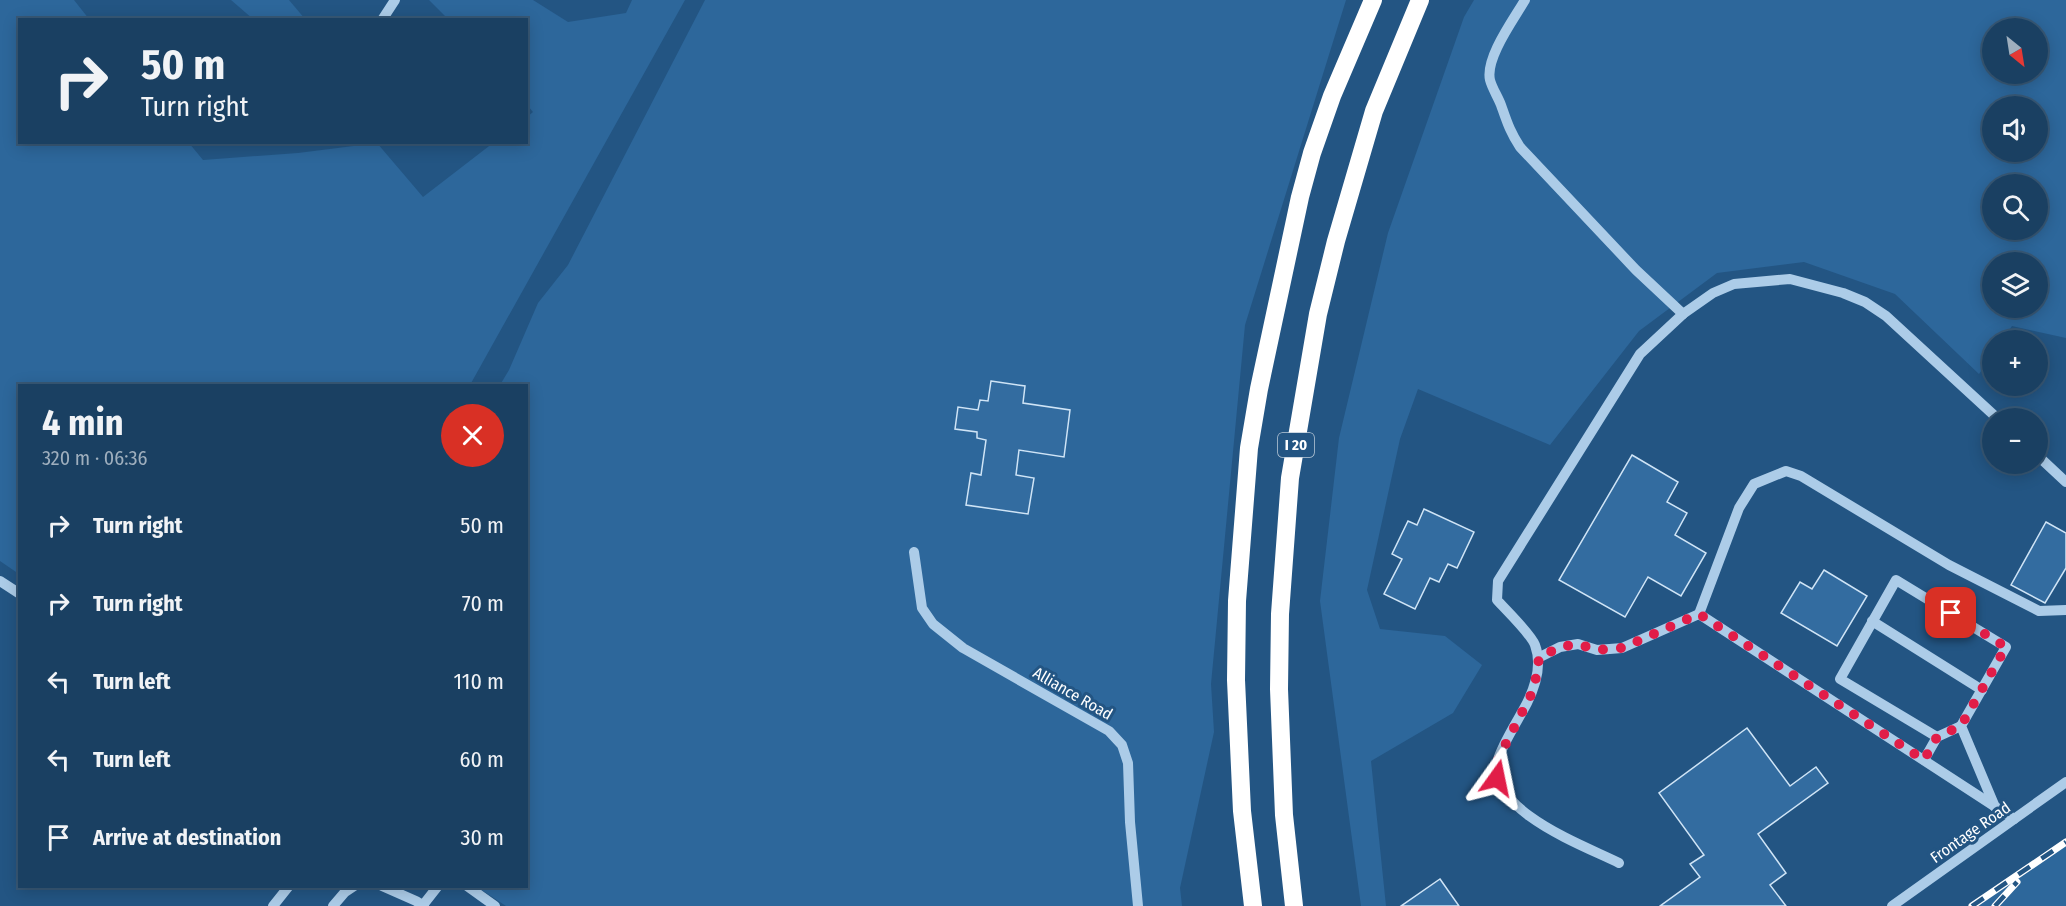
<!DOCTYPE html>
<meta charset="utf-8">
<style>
:root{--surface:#1a4062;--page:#274b6b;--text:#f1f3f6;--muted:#9fafbe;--line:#385977}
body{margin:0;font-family:"Fira Sans Condensed",sans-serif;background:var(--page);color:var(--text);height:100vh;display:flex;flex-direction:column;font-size:22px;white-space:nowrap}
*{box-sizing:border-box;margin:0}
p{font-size:20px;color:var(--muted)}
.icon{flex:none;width:33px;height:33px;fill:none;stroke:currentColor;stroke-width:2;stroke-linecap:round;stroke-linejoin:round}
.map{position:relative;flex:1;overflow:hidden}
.panel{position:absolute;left:18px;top:384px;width:510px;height:504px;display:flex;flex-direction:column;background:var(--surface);border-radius:0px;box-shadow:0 3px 15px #0003,0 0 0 2px var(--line)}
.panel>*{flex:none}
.guide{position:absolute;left:18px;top:18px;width:510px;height:126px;border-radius:0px;box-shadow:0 3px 15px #0003,0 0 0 2px var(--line);background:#1a4062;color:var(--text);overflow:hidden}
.needle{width:39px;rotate:150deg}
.tools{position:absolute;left:1982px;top:18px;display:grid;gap:12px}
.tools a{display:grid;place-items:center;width:66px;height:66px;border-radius:50%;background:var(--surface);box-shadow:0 3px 15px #0003,0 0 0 2px var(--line);font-size:30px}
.pin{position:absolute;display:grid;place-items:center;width:51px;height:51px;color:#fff;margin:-26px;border-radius:12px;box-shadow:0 3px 9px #0006}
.me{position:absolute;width:66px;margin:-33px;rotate:12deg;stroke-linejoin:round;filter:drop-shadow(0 0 4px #0008)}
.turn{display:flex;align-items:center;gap:21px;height:126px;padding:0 24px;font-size:27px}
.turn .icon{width:78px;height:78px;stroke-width:2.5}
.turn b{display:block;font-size:42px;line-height:51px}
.round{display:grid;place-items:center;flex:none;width:63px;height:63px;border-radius:32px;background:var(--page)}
.headline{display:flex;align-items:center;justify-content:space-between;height:102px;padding:0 24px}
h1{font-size:36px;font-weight:700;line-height:45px}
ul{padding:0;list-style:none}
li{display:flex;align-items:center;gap:18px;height:78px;padding:0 24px}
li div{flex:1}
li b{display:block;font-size:22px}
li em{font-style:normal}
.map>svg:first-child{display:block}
.green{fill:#2d679b;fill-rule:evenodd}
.building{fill:#336ca0;stroke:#cfe4f6;stroke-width:1.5}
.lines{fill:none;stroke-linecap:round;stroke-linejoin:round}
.minor{stroke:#accce8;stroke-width:10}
.highway{stroke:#fff;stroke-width:18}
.rail-casing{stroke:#fff;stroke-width:7}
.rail{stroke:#235583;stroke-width:4.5;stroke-dasharray:14;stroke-linecap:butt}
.route{stroke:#e11d48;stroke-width:10;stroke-dasharray:0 18}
.labels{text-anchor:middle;stroke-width:6;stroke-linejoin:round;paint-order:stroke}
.shield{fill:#235583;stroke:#bdccda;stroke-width:1.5}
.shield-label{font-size:15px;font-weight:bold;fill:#fff}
.street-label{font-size:16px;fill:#fff;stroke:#235583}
</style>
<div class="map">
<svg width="2066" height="906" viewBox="0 0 2066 906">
<rect width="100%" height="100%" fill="#235583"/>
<!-- green -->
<g class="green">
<path d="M0 0H74L89 19 20 20V142L189 143 203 160 298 153 377 143 423 197 493 143 526 142 527 117 533 112 527 105 526 20 448 19 429 0H533L568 22 626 13 632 0H685L470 385 20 386 19 574 0 561Z"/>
<path d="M231 0H289L305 19H253Z"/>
<path d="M705 0H1346L1245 325 1211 684 1214 732 1180 888 1182 906H506L477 887 526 886V386L500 385 509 370 538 303 568 265Z"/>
<path d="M1474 0H2066V338L2012 326 2002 340H1992V355L1979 374 1895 294 1804 262 1717 273 1639 331 1550 445 1418 389 1400 439 1367 590 1380 629 1445 636 1482 665 1453 713 1371 761 1386 906H1361L1320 601 1339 438 1388 233 1464 17ZM1992 28H2037V74H1992ZM1992 106H2037V152H1992ZM1992 184H2037V230H1992ZM1992 262H2037V308H1992Z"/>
<path d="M2066 842V906H1972Z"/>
</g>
<!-- building -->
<g class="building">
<path d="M991 381 1025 386 1023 403 1070 410 1064 457 1019 450 1016 475 1034 478 1028 514 966 505 971 473 981 475 986 440 977 438V432L955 429 958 407 978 410 980 400 988 401Z"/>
<path d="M1632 455 1678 482 1667 502 1687 513 1675 535 1706 553 1681 596 1648 577 1625 617 1559 580Z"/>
<path d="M1424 509 1474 532 1457 568 1448 564 1439 582 1430 578 1415 609 1384 594 1402 559 1392 554 1408 521 1417 525Z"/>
<path d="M2046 522 2066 533V568L2045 603 2011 585Z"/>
<path d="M1824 570 1867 596 1837 646 1781 613 1800 582 1812 589Z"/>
<path d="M1747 728 1790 786 1816 767 1828 783 1758 834 1786 873 1770 885 1786 906H1660L1700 877 1690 864 1704 855 1659 793Z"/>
<path d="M1440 879 1459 906H1401Z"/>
</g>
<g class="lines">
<!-- minor -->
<g class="minor">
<path d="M1525 0C1514 19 1485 58 1490 80 1492 88 1498 97 1501 105 1507 122 1510 132 1520 147L1636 270 1683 314"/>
<path d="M382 20 395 0"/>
<path d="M2037 455 2066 482"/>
<path d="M914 552 922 608 933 624 963 648 1109 731 1122 745 1128 763 1130 822 1138 906"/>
<path d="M0 581 20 594"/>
<path d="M1699 614 1739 508 1754 484 1786 471 1801 476 1949 565 2039 611 2066 610"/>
<path d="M1872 621 1982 690"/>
<path d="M1538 658 1560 647 1578 644 1597 650 1622 648 1699 614 2014 819"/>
<path d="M1937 737 1961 726"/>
<path d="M1924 760 1937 737 1840 679 1896 580 2006 647 1961 726 1995 807"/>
<path d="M1619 863C1583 845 1487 811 1498 760 1501 746 1520 717 1527 703 1536 685 1542 664 1535 645 1531 634 1506 610 1497 600L1498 581 1640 354 1683 314 1713 293 1734 284 1790 279 1843 293 1865 302 1886 316 1997 418"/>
<path d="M382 886 416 901 424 906"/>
<path d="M467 886 495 906"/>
<path d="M423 905 438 886"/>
<path d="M273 906 289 886"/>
<path d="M333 906 345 892 354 886"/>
<path d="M1892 906 2066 782"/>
</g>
<!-- highway -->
<g class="highway">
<path d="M1253 906 1242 811 1236 680 1237 601 1249 448 1259 389 1300 197 1312 153 1332 96 1373 0"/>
<path d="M1294 906 1284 815 1279 689 1280 614 1290 478 1318 314 1336 241 1374 111 1420 0"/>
</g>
<!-- rail casing -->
<g class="rail-casing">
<g id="rail">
<path d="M1972 906 2066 842"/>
<path d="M1995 906 2017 882"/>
</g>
</g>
<!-- rail -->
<use href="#rail" class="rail"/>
</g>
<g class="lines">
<!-- route -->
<path class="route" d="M1497 778 1498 759 1533 691 1539 664 1538 658 1560 647 1578 644 1597 650 1622 648 1699 614 1924 760 1937 737 1961 726 2006 647 1951 613"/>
</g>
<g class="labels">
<!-- shield labels -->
<rect class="shield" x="1278" y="433" width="36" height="24" rx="4.5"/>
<g class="shield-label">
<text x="1296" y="450">I 20</text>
</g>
<!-- street labels -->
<g class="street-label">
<text transform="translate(1073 693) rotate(30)" y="6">Alliance Road</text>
<text transform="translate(1970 832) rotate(-35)" y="6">Frontage Road</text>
</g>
</g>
</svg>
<div class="tools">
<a><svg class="needle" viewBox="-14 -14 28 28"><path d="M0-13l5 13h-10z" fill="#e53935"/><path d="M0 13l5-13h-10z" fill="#9fafbe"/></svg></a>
<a><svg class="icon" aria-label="sound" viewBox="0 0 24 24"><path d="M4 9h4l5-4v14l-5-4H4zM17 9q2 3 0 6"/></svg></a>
<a><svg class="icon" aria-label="search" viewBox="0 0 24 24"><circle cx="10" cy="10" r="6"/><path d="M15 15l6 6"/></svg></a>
<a><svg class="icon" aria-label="layers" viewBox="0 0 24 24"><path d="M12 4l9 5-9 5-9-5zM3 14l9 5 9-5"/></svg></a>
<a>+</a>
<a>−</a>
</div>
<div class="pin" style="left:1951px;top:613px;background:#d93025"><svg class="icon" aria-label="arrive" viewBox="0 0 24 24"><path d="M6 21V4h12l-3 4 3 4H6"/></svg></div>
<svg class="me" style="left:1497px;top:778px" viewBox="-20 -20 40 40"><path d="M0-17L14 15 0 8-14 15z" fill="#e11d48" stroke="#fff" stroke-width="4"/></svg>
<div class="guide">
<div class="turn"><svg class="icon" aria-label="right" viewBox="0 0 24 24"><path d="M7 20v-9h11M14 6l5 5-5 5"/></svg><div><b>50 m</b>Turn right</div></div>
</div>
<section class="panel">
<div class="headline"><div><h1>4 min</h1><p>320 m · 06:36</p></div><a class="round" style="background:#d93025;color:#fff"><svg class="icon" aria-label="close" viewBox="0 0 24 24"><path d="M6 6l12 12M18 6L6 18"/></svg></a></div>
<ul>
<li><svg class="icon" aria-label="right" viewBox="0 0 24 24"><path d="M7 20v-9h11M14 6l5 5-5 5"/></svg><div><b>Turn right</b></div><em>50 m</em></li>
<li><svg class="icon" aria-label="right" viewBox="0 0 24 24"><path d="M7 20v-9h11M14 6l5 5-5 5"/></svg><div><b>Turn right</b></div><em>70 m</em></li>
<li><svg class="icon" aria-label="left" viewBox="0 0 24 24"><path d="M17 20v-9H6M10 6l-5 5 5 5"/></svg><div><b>Turn left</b></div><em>110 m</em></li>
<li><svg class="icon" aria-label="left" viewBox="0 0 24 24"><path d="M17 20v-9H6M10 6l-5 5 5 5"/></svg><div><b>Turn left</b></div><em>60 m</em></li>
<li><svg class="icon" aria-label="arrive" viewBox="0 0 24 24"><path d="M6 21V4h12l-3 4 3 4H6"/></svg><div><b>Arrive at destination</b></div><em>30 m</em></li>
</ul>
</section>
</div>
